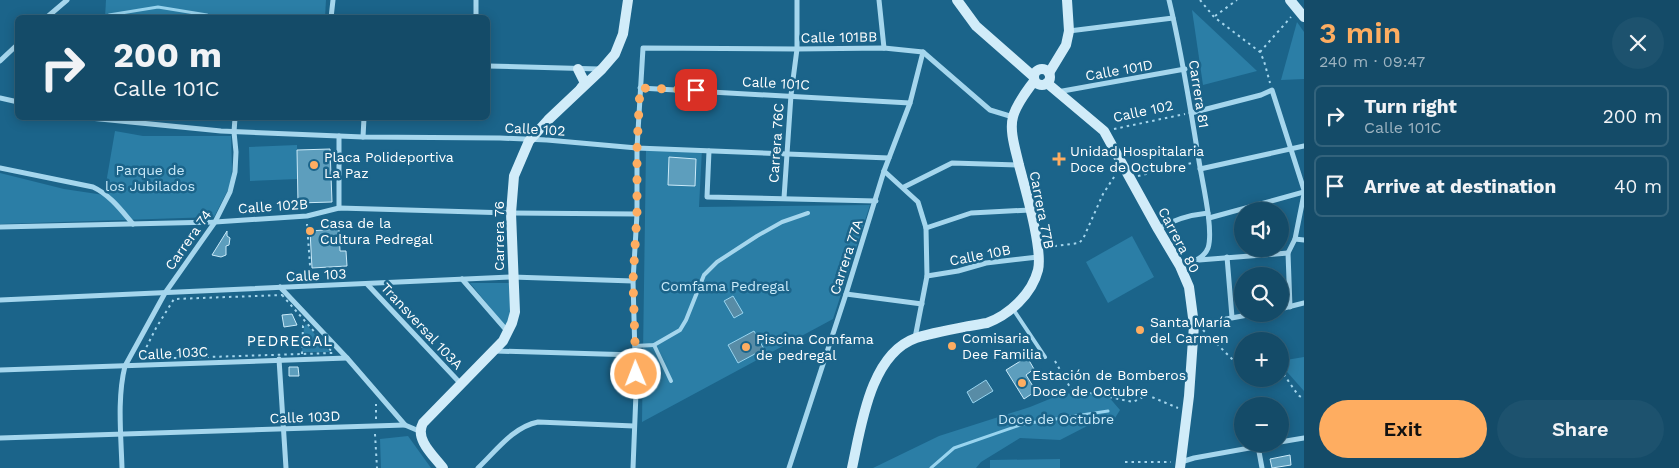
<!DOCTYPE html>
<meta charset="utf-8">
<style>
:root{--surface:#144b68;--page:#1d526e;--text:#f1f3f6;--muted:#9db3c0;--line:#33637c;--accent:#fead61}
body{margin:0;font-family:"Work Sans",sans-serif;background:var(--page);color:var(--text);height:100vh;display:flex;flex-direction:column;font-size:19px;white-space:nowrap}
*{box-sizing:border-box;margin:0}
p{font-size:16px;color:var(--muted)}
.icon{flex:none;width:28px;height:28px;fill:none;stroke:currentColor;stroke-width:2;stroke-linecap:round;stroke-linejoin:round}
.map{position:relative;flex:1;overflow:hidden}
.sheet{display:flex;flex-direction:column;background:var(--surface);width:375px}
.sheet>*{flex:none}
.hud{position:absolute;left:15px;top:15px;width:475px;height:105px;border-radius:8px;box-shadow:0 2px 12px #0003,0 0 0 1px var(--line);background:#144b68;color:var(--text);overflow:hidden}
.fabs{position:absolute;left:1234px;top:202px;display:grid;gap:10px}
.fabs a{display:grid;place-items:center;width:55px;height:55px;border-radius:50%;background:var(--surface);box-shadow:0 2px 12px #0003,0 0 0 1px var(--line);font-size:25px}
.pin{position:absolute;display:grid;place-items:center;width:42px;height:42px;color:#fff;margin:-21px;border-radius:10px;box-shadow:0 2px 8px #0006}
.me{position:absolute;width:55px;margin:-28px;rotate:359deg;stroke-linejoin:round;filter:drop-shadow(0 0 4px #0008)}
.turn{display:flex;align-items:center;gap:18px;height:105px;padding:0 15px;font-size:22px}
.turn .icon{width:65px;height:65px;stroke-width:2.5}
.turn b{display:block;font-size:35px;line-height:42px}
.round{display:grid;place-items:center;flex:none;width:52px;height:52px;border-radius:26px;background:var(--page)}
.headline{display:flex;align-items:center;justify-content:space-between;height:85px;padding:0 15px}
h1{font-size:30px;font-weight:600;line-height:38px;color:var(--accent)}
.button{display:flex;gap:10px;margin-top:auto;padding:10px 15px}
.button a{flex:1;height:58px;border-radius:30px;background:var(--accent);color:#111;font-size:20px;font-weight:600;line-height:58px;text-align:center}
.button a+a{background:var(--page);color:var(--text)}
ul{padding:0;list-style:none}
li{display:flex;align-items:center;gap:15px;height:62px;margin:0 10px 8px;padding:0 5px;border:2px solid var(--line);border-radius:8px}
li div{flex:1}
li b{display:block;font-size:19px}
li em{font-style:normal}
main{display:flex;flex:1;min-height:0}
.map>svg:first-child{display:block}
.green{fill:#2b7ea6}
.water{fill:#588ca6;stroke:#98d4ef}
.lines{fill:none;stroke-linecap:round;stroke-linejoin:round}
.stream{stroke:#98d4ef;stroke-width:3}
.building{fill:#5d9ebd;stroke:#caeaf9}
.path{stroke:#a5d6ed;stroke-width:2;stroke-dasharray:2.5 4;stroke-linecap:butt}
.lane{stroke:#a5d6ed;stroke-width:4}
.street{stroke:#a5d6ed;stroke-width:5}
.secondary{stroke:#d1ecf9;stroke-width:10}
.route{stroke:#fead61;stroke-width:9;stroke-dasharray:0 16.2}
.poi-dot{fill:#fead61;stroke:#1b648a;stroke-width:2}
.labels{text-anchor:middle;stroke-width:5;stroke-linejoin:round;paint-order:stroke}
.street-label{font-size:14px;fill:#fff;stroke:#1b648a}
.poi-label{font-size:14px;fill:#fff;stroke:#1b648a;text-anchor:start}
.park-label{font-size:14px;fill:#caeaf9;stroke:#1b648a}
.neighbourhood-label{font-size:15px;letter-spacing:1px;fill:#fff;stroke:#1b648a}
</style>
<main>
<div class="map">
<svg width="1304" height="468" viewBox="0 0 1304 468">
<rect width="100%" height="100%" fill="#1b648a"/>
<!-- green -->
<g class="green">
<path d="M106 0H326L325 17 105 18Z"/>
<path d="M1192 10 1257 71 1203 85Z"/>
<path d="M1297 22 1304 32V79L1281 80Z"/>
<path d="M115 131 143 136H231L232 168 231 184 214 217 0 224V173L64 189 104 195Z"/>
<path d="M297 145 298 179 250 181 249 147Z"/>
<path d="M646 149H702L699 207 870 205 833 319 642 422Z"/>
<path d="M1132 236 1154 277 1108 303 1086 262Z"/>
<path d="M470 283H513L515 301 507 328Z"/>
<path d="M306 324 330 352H302L304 327Z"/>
<path d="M1304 357V391L1280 364V361Z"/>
<path d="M1081 391 1107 395 1120 410 1115 418 1091 424 1060 440 1020 438 981 462 976 468H873L939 436 1030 407 1057 396Z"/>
<path d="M408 436 431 468H381L380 439Z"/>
<path d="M1060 459V468H990V460Z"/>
</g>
<!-- water -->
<g class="water">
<path d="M733 296 743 313 734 318 724 301Z"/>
<path d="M754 331 764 349 738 363 728 345Z"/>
<path d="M986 380 993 391 973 403 967 392Z"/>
</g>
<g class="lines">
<!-- stream -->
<g class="stream">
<path d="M106 18 109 15 158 7 207 15 211 18"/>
<path d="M931 468 954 448 1023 424 1108 411"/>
</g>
</g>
<!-- building -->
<g class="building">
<path d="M330 149 332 202 298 203 297 150Z"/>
<path d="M669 157 696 159 695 186 668 185Z"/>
<path d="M339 229 340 251H346L347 266 312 268 310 231Z"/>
<path d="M227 231V236L230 238 229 245 226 246V255L221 257 212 255Z"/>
<path d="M292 314 297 325 284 327 282 315Z"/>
<path d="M1027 357 1034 369 1026 375 1036 391 1024 399 1006 370Z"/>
<path d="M289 367H298L299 376H289Z"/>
<path d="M1290 455 1291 465 1272 468 1270 459Z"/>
</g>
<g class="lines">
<!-- path -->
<g class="path">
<path d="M1200 0 1214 17 1260 52 1264 61 1270 83"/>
<path d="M1215 16 1237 0"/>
<path d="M1260 52 1291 17"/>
<path d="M1114 129 1185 114"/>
<path d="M1138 176 1192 163"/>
<path d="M307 224 311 279"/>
<path d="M1048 247 1079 243 1083 239 1103 194 1116 174"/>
<path d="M282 295 333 353 145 359 142 356 156 328 174 299Z"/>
<path d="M1203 330 1240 367H1242"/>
<path d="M302 354 303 326 305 324"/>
<path d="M1055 361 1071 389 1133 402 1147 395 1178 408"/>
<path d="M1280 369 1298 395 1304 399"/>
<path d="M376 419V404"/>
<path d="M375 434 377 468"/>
<path d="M1125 462H1171"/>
</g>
<!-- lane -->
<g class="lane">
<path d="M1013 309 1045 357"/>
<path d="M654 345 671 381"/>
<path d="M635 346 654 345 680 330 686 320 704 275 717 262 757 236 782 222 808 213"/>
</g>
<!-- street -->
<g class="street">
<path d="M879 0 884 48"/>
<path d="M1169 0C1182 53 1190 107 1199 161 1202 181 1214 230 1208 248 1203 260 1191 262 1180 266"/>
<path d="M46 18 67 0"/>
<path d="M331 18 333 0"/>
<path d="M476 18V0"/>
<path d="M1069 31 1173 18"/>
<path d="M0 61 18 44"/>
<path d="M488 66 599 69"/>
<path d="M640 88 910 103"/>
<path d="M1057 92 1185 69"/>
<path d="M0 98 18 102"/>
<path d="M1191 113 1261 95 1272 90 1304 190"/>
<path d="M90 118 221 131 363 137 500 138 547 140 637 148 889 158"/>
<path d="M363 137 364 118"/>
<path d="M709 151 707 197 876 201"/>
<path d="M0 168 93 187C110 195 121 210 133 224"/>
<path d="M1200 169 1304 146"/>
<path d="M884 171 918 202 926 228 927 276 915 338"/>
<path d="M904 187 952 163 1019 165"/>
<path d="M784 198 791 95 797 49V0"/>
<path d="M339 208V136"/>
<path d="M1209 218 1304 192"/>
<path d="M0 227 215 222 307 216 339 208 511 213 637 214"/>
<path d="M926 228 971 213 1030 210"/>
<path d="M1158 229C1174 219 1189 215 1208 213"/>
<path d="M1295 239 1304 240"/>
<path d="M1227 257 1232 317"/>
<path d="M1199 260 1288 253"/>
<path d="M927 276 958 271 986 263 1038 257"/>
<path d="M462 279 508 332"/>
<path d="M367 284 461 384"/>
<path d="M280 287 347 358 405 425 419 431"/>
<path d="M846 294 922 304"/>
<path d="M0 300 512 277 633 281"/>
<path d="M1290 307 1288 253 1295 239 1304 194"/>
<path d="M1280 309 1304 303"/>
<path d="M1194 325 1253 314"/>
<path d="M495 351 636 355"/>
<path d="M279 359 286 468"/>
<path d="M0 370 347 358"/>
<path d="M0 438 405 425"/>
<path d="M1280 442 1304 438"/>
<path d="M1258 446 1262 468"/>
<path d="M1181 462 1194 458 1272 444"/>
<path d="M122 468C121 435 117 398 125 366L165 293 215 222 230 192 235 172 236 152 234 132 235 118"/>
<path d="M478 468C496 451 513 427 538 422L634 426"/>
<path d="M633 468 636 393 633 281 637 214V148L643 48 797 49 884 48 923 52 990 110 1013 117"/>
<path d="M789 468 846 294 884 171 910 103 923 52"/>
</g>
<!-- secondary -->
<g class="secondary">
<path d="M957 0 976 26 1034 77"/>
<path d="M1290 0 1304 17"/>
<circle cx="1042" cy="77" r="8"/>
<path d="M578 69 585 83 581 88"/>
<path d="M1049 73 1066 45 1069 31 1067 0"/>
<path d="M1047 83 1104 131 1158 229 1180 266 1189 287 1194 325 1189 396 1180 468"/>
<path d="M443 468C434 456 414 439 423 423L503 341 512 323 515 312 511 213 514 176 529 141 548 120 602 69 615 54 623 34 628 0"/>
<path d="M852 468C861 427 870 354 916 338 938 331 964 327 987 323 1009 315 1032 294 1038 270 1043 249 1025 188 1019 165 1016 151 1009 131 1013 117 1016 104 1027 91 1034 81"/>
</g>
</g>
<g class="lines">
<!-- route -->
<path class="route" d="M636 374 633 281 637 214V148L640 88 696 90"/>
</g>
<!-- markers -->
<g class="poi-dot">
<path d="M1056.5 151.5h5v5h5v5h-5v5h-5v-5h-5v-5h5z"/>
<circle cx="314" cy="165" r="5"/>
<circle cx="310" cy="231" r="5"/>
<circle cx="1140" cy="330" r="5"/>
<circle cx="952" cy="346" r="5"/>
<circle cx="746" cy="347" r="5"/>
<circle cx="1022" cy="383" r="5"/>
</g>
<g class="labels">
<!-- street labels -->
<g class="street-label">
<text transform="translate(839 37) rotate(-1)" y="5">Calle 101BB</text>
<text transform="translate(1119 70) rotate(-10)" y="5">Calle 101D</text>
<text transform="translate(776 83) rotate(3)" y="5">Calle 101C</text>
<text transform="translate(1199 94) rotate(81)" y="5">Carrera 81</text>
<text transform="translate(1143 111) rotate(-12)" y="5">Calle 102</text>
<text transform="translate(535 129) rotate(3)" y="5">Calle 102</text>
<text transform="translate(776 143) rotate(-86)" y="5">Carrera 76C</text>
<text transform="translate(273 206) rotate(-4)" y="5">Calle 102B</text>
<text transform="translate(1042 210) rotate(79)" y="5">Carrera 77B</text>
<text transform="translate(499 236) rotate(-90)" y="5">Carrera 76</text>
<text transform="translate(188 240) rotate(-55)" y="5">Carrera 74</text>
<text transform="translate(1179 240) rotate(62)" y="5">Carrera 80</text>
<text transform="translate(980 255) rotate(-11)" y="5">Calle 10B</text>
<text transform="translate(846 257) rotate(-72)" y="5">Carrera 77A</text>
<text transform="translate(316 275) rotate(-3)" y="5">Calle 103</text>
<text transform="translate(422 326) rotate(47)" y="5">Transversal 103A</text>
<text transform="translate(173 353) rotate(-3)" y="5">Calle 103C</text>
<text transform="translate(305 417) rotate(-2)" y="5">Calle 103D</text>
</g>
<!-- poi labels -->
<g class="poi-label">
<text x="1070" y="156">Unidad Hospitalaria<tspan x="1070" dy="16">Doce de Octubre</tspan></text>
<text x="324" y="162">Placa Polideportiva<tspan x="324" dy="16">La Paz</tspan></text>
<text x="320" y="228">Casa de la<tspan x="320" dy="16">Cultura Pedregal</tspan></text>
<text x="1150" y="327">Santa María<tspan x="1150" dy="16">del Carmen</tspan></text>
<text x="962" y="343">Comisaria<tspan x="962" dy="16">Dee Familia</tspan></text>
<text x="756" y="344">Piscina Comfama<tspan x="756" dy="16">de pedregal</tspan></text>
<text x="1032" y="380">Estación de Bomberos<tspan x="1032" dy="16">Doce de Octubre</tspan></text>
</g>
<!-- park labels -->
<g class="park-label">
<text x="150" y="175">Parque de<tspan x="150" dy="16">los Jubilados</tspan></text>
<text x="725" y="291">Comfama Pedregal</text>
<text x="1056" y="424">Doce de Octubre</text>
</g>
<!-- neighbourhood labels -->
<g class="neighbourhood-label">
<text x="290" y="346">PEDREGAL</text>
</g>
</g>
</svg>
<div class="fabs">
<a><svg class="icon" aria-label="sound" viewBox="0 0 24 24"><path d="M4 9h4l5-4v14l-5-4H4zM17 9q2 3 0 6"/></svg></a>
<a><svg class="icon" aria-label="search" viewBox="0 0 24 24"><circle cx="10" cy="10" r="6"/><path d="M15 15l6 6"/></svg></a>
<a>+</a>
<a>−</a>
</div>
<div class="pin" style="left:696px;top:90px;background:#d93025"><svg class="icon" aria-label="arrive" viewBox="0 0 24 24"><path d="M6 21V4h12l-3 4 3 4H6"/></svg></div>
<svg class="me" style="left:636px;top:374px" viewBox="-20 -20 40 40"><circle r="17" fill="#fead61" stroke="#fff" stroke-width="3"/><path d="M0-11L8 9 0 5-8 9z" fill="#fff"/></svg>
<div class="hud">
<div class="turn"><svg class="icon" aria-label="right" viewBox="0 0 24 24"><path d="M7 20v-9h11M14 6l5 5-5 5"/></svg><div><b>200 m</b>Calle 101C</div></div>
</div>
</div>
<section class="sheet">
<div class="headline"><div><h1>3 min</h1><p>240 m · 09:47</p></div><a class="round"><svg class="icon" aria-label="close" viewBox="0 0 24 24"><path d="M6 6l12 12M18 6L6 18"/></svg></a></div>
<ul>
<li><svg class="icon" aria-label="right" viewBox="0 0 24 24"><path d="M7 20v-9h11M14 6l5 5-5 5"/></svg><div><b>Turn right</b><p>Calle 101C</p></div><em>200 m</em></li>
<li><svg class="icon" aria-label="arrive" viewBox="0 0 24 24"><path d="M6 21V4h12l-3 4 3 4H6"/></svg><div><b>Arrive at destination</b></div><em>40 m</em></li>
</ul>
<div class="button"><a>Exit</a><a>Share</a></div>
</section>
</main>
